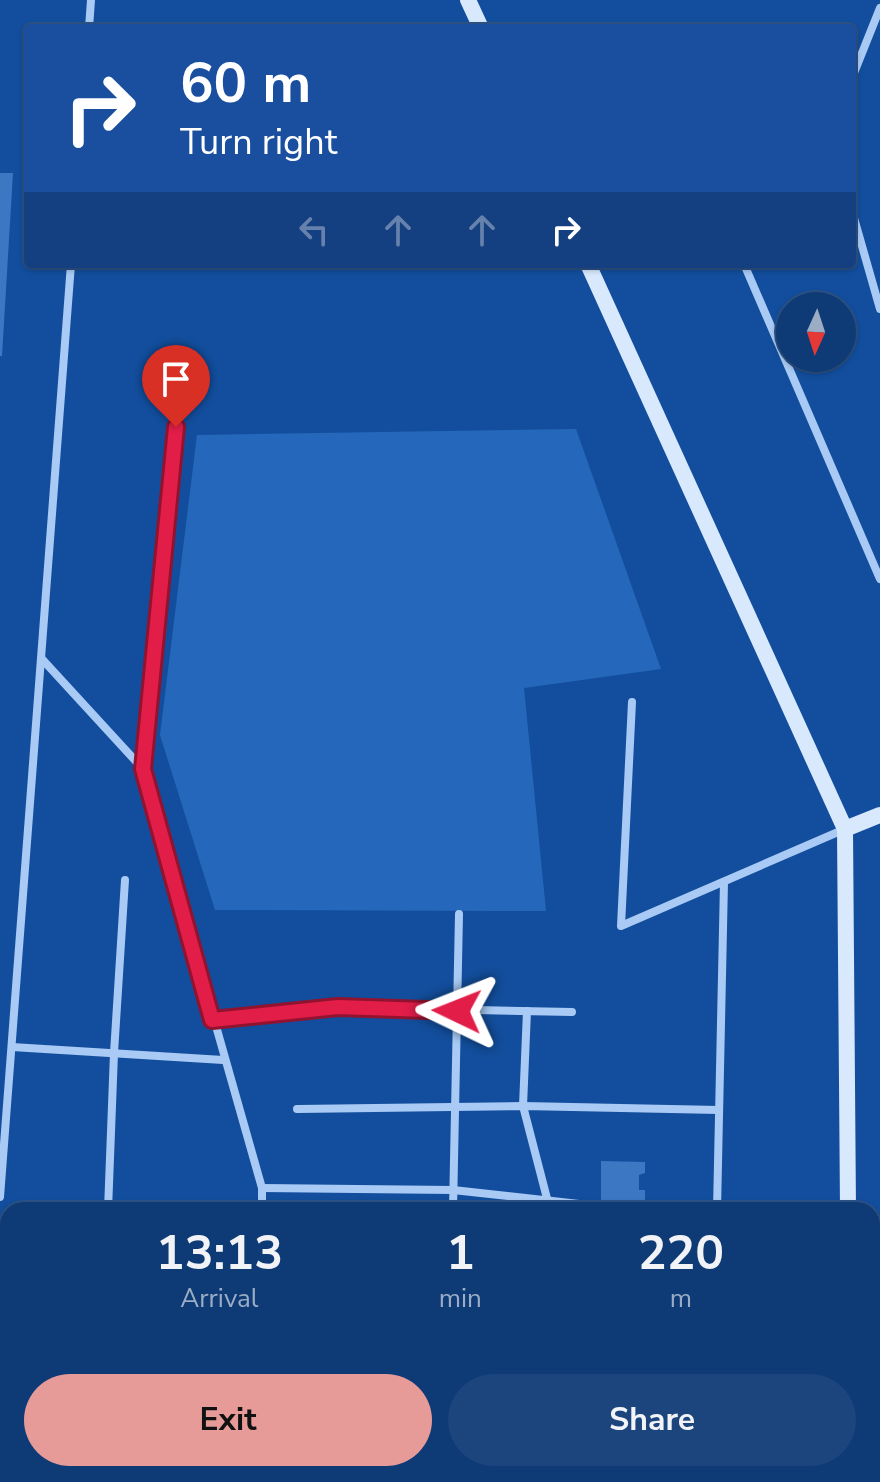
<!DOCTYPE html>
<style>
:root{--surface:#0e3a76;--page:#1c457e;--text:#f1f3f6;--muted:#9badc5;--line:#2e5488;--accent:#e69b98}
body{margin:0;font-family:"Nunito Sans",sans-serif;background:var(--page);color:var(--text);height:100vh;display:flex;flex-direction:column;font-size:30px;white-space:nowrap}
*{box-sizing:border-box;margin:0}
p{font-size:26px;color:var(--muted)}
.icon{flex:none;width:44px;height:44px;fill:none;stroke:currentColor;stroke-width:2;stroke-linecap:round;stroke-linejoin:round}
.map{position:relative;flex:1;overflow:hidden}
.drawer{position:absolute;left:0px;top:1202px;width:880px;height:280px;display:flex;flex-direction:column;background:var(--surface);border-radius:24px 24px 0 0;box-shadow:0 2px 6px #0004,0 0 0 2px var(--line)}
.drawer>*{flex:none}
.hud{position:absolute;left:24px;top:24px;width:832px;height:244px;border-radius:8px;box-shadow:0 2px 6px #0004,0 0 0 2px var(--line);background:#1a4fa0;color:#fff;overflow:hidden}
.needle{width:52px;rotate:183deg}
.buttons{position:absolute;left:776px;top:292px;display:grid;gap:16px}
.buttons a{display:grid;place-items:center;width:80px;height:80px;border-radius:50%;background:var(--surface);box-shadow:0 2px 6px #0004,0 0 0 2px var(--line);font-size:40px}
.pin{position:absolute;display:grid;place-items:center;width:68px;height:68px;color:#fff;margin:-82px -34px;border-radius:50% 50% 50% 0;rotate:-45deg;box-shadow:0 0 8px #0007}
.pin .icon{rotate:45deg}
.me{position:absolute;width:88px;margin:-44px;rotate:272deg;stroke-linejoin:round;filter:drop-shadow(0 0 6px #0008)}
.turn{display:flex;align-items:center;gap:28px;height:168px;padding:0 24px;font-size:36px}
.turn .icon{width:104px;height:104px;stroke-width:2.5}
.turn b{display:block;font-size:56px;line-height:68px}
.lanes{display:flex;align-items:center;height:76px;padding:0 24px;background:#0003;justify-content:center;gap:40px;direction:ltr}
.lanes .off{opacity:.35}
.eta{display:flex;justify-content:space-evenly;align-items:center;height:136px;text-align:center}
.eta b{font-size:48px;font-weight:700;line-height:56px}
.primary-button{display:flex;gap:16px;margin-top:auto;padding:16px 24px}
.primary-button a{flex:1;height:92px;border-radius:48px;background:var(--accent);color:#111;font-size:32px;font-weight:700;line-height:92px;text-align:center}
.primary-button a+a{background:var(--page);color:var(--text)}
.map>svg:first-child{display:block}
.green{fill:#2568bb}
.building{fill:#3c77c3}
.lines{fill:none;stroke-linecap:round;stroke-linejoin:round}
.street{stroke:#a8caf4;stroke-width:8}
.secondary{stroke:#d8e8fd;stroke-width:16}
.route-casing{stroke:#92132f;stroke-width:20}
.route{stroke:#e11d48;stroke-width:14}
</style>
<div class="map">
<svg width="880" height="1482" viewBox="0 0 880 1482">
<rect width="100%" height="100%" fill="#124e9d"/>
<!-- green -->
<path class="green" d="M576 429 661 669 524 688 546 911 215 910 160 735 197 435Z"/>
<!-- building -->
<g class="building">
<path d="M0 173H13L2 356H0Z"/>
<path d="M601 1161 645 1162V1173L639 1175V1190H645V1203H601Z"/>
</g>
<g class="lines">
<!-- street -->
<g class="street">
<path d="M89 28 91 0"/>
<path d="M852 78 880 8"/>
<path d="M852 211 880 309"/>
<path d="M744 264 880 579"/>
<path d="M42 659 143 769 262 1188V1210"/>
<path d="M632 702 621 926 845 829"/>
<path d="M143 769 176 427"/>
<path d="M527 1011 523 1106 550 1210"/>
<path d="M212 1020 338 1007 572 1012"/>
<path d="M12 1047 223 1060"/>
<path d="M297 1109 523 1106 719 1110"/>
<path d="M262 1188 453 1190 615 1208"/>
<path d="M0 1197 71 264"/>
<path d="M108 1210 114 1053 125 880"/>
<path d="M453 1210 459 914"/>
<path d="M717 1210 724 882"/>
<path d="M872 1299H880"/>
<path d="M268 1474 269 1482"/>
<path d="M454 1474V1482"/>
<path d="M98 1482V1474"/>
<path d="M715 1482V1474"/>
</g>
<!-- secondary -->
<g class="secondary">
<path d="M468 0 481 28"/>
<path d="M588 264 845 829 848 1210"/>
<path d="M845 829 880 815"/>
<path d="M846 1482V1474"/>
</g>
</g>
<g class="lines">
<!-- route casing -->
<g class="route-casing">
<path id="route" d="M176 427 143 769 212 1020 338 1007 457 1011"/>
</g>
<!-- route -->
<use href="#route" class="route"/>
</g>
</svg>
<div class="buttons">
<a><svg class="needle" viewBox="-14 -14 28 28"><path d="M0-13l5 13h-10z" fill="#e53935"/><path d="M0 13l5-13h-10z" fill="#9badc5"/></svg></a>
</div>
<div class="pin" style="left:176px;top:427px;background:#d93025"><svg class="icon" aria-label="arrive" viewBox="0 0 24 24"><path d="M6 21V4h12l-3 4 3 4H6"/></svg></div>
<svg class="me" style="left:457px;top:1011px" viewBox="-20 -20 40 40"><path d="M0-17L14 15 0 8-14 15z" fill="#e11d48" stroke="#fff" stroke-width="4"/></svg>
<div class="hud">
<div class="turn"><svg class="icon" aria-label="right" viewBox="0 0 24 24"><path d="M7 20v-9h11M14 6l5 5-5 5"/></svg><div><b>60 m</b>Turn right</div></div>
<div class="lanes"><svg class="icon off" aria-label="left" viewBox="0 0 24 24"><path d="M17 20v-9H6M10 6l-5 5 5 5"/></svg><svg class="icon off" aria-label="ahead" viewBox="0 0 24 24"><path d="M12 20V5M6 11l6-6 6 6"/></svg><svg class="icon off" aria-label="ahead" viewBox="0 0 24 24"><path d="M12 20V5M6 11l6-6 6 6"/></svg><svg class="icon" aria-label="right" viewBox="0 0 24 24"><path d="M7 20v-9h11M14 6l5 5-5 5"/></svg></div>
</div>
<section class="drawer">
<div class="eta">
<div><b>13:13</b><p>Arrival</p></div>
<div><b>1</b><p>min</p></div>
<div><b>220</b><p>m</p></div>
</div>
<div class="primary-button"><a>Exit</a><a>Share</a></div>
</section>
</div>
